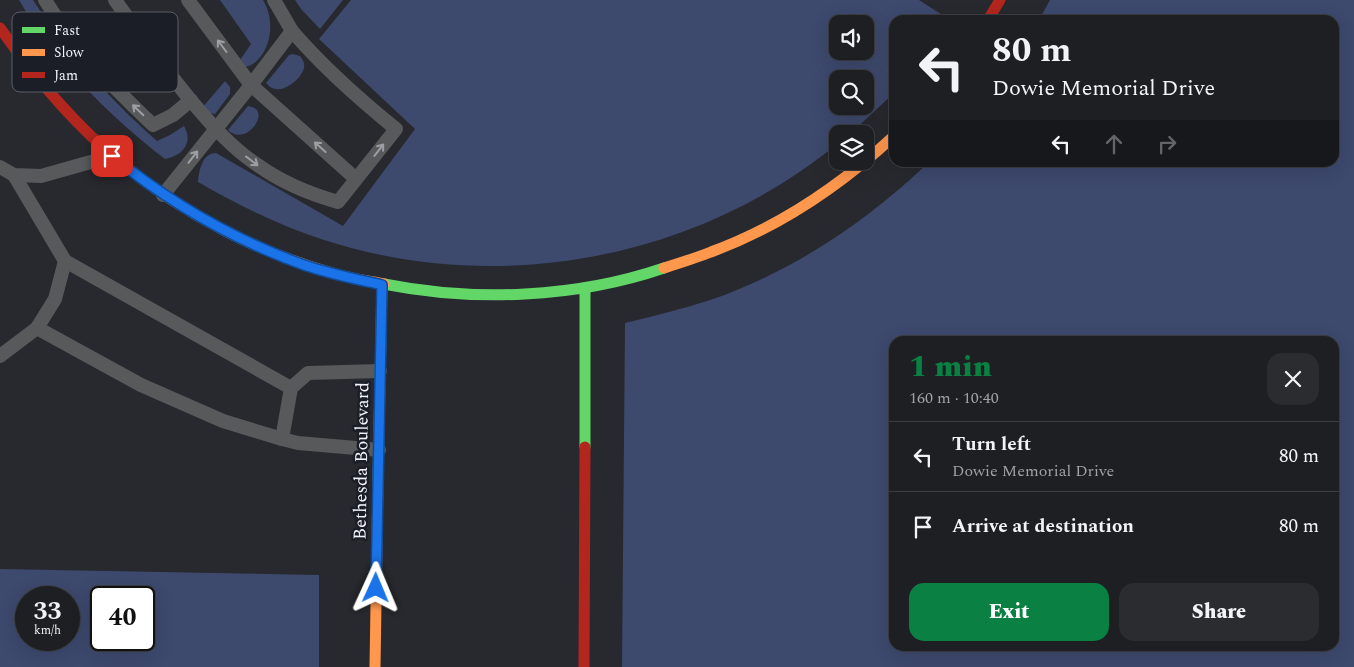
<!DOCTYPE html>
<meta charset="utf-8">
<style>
:root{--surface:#1d1f22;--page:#2a2c2f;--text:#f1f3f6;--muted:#a0a2a5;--line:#3b3d40;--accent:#0b8043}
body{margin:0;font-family:Spectral,serif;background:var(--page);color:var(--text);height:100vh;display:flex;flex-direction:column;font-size:19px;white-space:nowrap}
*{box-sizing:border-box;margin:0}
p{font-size:16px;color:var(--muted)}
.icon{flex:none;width:28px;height:28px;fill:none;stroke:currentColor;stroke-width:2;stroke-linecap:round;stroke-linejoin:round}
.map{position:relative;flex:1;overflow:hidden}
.side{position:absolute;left:889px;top:336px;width:450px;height:315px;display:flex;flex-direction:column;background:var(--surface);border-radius:15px;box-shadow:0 5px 20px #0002,0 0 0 1px var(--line)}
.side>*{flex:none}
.hud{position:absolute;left:889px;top:15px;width:450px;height:152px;border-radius:15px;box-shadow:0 5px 20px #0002,0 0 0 1px var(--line);background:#1d1f22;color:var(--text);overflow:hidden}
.controls{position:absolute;left:829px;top:15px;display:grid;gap:10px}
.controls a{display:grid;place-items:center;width:45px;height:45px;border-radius:10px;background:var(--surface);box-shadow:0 5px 20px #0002,0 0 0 1px var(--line);font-size:25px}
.speed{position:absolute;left:15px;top:586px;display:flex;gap:10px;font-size:25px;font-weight:700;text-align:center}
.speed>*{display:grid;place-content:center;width:65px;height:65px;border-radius:50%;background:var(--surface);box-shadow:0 5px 20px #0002,0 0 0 1px var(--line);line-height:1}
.speed small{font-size:12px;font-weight:400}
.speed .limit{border:2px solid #111;border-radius:8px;background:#fff;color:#111}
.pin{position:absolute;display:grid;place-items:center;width:42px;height:42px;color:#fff;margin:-21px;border-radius:10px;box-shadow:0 2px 8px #0006}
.me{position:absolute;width:55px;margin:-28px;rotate:1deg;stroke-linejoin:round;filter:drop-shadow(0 0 4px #0008)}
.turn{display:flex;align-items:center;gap:18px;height:105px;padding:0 20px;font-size:22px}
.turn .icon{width:65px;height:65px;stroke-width:2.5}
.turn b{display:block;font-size:35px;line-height:42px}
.lanes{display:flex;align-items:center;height:48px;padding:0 20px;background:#0003;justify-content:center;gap:25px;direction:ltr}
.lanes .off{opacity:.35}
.round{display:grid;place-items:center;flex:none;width:52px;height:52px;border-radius:15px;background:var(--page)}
.head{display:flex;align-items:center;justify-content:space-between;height:85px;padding:0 20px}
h1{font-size:30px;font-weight:800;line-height:38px;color:var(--accent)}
.primary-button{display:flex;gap:10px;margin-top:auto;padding:10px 20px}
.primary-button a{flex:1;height:58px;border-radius:15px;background:var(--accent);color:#fff;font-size:20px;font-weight:800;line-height:58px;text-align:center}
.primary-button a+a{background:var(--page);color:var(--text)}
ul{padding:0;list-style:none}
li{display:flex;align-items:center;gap:15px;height:70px;padding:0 20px;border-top:1px solid var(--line)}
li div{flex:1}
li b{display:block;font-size:19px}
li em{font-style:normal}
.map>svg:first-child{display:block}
.green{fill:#3d496d;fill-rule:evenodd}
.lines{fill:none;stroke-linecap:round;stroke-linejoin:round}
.lane{stroke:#57595b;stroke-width:14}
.fast{stroke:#63d668;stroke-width:11}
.slow{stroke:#ff974d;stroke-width:11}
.jam{stroke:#b3261e;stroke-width:11}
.oneway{stroke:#9c9fa3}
.route-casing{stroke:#114b97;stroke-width:12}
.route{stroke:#1a73e8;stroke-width:9}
.labels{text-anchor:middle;stroke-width:5;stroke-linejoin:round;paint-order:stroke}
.street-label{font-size:18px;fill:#f1f4fa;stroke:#1b1e27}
.key{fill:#1b1e27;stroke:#5b5e66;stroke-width:1}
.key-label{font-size:14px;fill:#f1f4fa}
</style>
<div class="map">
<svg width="1354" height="667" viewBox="0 0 1354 667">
<rect width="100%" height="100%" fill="#27292e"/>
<!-- green -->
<g class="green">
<path d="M19 0H33C68 54 109 98 157 141L170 135 184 126C194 143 182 156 165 159 108 115 55 62 19 0Z"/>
<path d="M220 0H263C267 7 270 15 270 23 272 39 263 64 245 67L240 60 251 44Z"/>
<path d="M295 0H343L320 29 301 9Z"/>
<path d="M351 0H919L950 20H894V93L850 134H838L837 144C696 260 495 297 321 239 278 225 238 205 198 182 199 171 202 153 216 153L343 226 415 129 319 39ZM838 24H865V51H838ZM838 79H865V106H838Z"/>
<path d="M1050 0H1354V667H622L625 323C654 316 682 309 710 300 792 272 866 222 928 163L1334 162V20H1039ZM894 341H1334V646H894Z"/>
<path d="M293 54 300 56C303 60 305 63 304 68 302 77 287 91 276 89 272 89 269 86 266 83L289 55Z"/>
<path d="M225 81 230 87V94L215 114 207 113 202 108Z"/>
<path d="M248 106C274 109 246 148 228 130Z"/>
<path d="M0 569 319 575V667H0ZM26 598H69V640H26ZM101 598H144V640H101Z"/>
</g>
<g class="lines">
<!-- lane -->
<g class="lane">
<path d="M45 0C73 47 113 87 153 125L173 115 191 100"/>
<path d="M115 0C138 33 163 66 188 97 210 123 231 148 259 166 283 183 310 194 338 202L396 129C359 99 323 67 292 31"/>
<path d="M188 0 251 85 356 179"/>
<path d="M0 167 14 175 41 176 112 156"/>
<path d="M14 175 65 261 291 388"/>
<path d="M163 195 251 85 292 31 274 0"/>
<path d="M37 328 141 385 223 421 282 439"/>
<path d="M0 356 37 328 55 299 65 261"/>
<path d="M379 450 298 443 282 439 291 388 308 373 380 371"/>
</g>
<!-- fast -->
<g class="fast">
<path d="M384 284C475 302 576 298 664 268"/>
<path d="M585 447V288"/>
<path d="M378 478 382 285"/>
</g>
<!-- slow -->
<g class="slow">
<path d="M121 163C184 214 260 254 339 275 354 279 369 281 384 284"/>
<path d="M664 268C680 263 696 258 711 252 779 227 841 185 894 136"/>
<path d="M375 667 378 478"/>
</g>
<!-- jam -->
<g class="jam">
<path d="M988 20 1000 0"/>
<path d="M0 28C35 78 74 124 121 163"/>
<path d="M584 667 585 447"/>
</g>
</g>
<!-- one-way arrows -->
<defs><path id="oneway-shaft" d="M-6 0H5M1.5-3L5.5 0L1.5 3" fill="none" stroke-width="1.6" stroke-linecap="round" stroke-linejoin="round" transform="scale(1.25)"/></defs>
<g class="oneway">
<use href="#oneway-shaft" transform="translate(222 46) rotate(-127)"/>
<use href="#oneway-shaft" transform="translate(138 110) rotate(-136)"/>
<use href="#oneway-shaft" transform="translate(320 147) rotate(-138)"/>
<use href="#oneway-shaft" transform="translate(379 150) rotate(-52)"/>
<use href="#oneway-shaft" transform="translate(193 157) rotate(-52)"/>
<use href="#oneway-shaft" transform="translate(252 161) rotate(37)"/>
</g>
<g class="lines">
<!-- route casing -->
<g class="route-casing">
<path id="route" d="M112 156C170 203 234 240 304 265 330 274 356 279 382 285L376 588"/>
</g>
<!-- route -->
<use href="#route" class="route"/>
</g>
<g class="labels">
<!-- street labels -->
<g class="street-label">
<text transform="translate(361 461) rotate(-89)" y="6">Bethesda Boulevard</text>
</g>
</g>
<!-- legend -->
<rect x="12" y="12" width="166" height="80" rx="8" class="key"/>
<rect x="22" y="27" width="23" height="6" fill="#63d668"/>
<rect x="22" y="49" width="23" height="7" fill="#ff974d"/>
<rect x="22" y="72" width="23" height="6" fill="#b3261e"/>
<g class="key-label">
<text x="54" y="35">Fast</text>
<text x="54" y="57">Slow</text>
<text x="54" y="80">Jam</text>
</g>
</svg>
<div class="controls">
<a><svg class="icon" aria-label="sound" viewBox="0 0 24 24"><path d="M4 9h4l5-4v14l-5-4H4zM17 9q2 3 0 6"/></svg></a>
<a><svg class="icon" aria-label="search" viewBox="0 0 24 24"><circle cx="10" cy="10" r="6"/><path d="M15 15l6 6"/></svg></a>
<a><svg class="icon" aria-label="layers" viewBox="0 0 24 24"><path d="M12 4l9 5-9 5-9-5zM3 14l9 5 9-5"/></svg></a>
</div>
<div class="speed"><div>33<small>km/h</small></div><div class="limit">40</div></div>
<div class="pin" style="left:112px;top:156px;background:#d93025"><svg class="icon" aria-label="arrive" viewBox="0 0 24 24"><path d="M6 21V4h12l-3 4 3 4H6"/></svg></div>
<svg class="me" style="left:376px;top:588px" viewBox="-20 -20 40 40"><path d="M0-17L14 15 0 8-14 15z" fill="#1a73e8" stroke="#fff" stroke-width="4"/></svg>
<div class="hud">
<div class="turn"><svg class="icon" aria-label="left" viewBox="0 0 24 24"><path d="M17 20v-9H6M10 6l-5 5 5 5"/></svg><div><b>80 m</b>Dowie Memorial Drive</div></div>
<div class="lanes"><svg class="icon" aria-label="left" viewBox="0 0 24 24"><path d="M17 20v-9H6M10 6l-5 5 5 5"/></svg><svg class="icon off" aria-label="ahead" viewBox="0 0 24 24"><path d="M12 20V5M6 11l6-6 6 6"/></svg><svg class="icon off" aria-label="right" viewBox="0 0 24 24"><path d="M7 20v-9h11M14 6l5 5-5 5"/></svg></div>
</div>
<section class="side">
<div class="head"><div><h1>1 min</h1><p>160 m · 10:40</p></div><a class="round"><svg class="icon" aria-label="close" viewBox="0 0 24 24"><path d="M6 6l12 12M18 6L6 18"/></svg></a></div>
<ul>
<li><svg class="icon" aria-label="left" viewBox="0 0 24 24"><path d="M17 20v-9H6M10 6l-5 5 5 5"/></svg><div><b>Turn left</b><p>Dowie Memorial Drive</p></div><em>80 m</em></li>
<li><svg class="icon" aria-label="arrive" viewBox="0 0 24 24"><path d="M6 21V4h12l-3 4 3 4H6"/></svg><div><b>Arrive at destination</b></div><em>80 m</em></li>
</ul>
<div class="primary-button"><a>Exit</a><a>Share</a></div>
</section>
</div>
